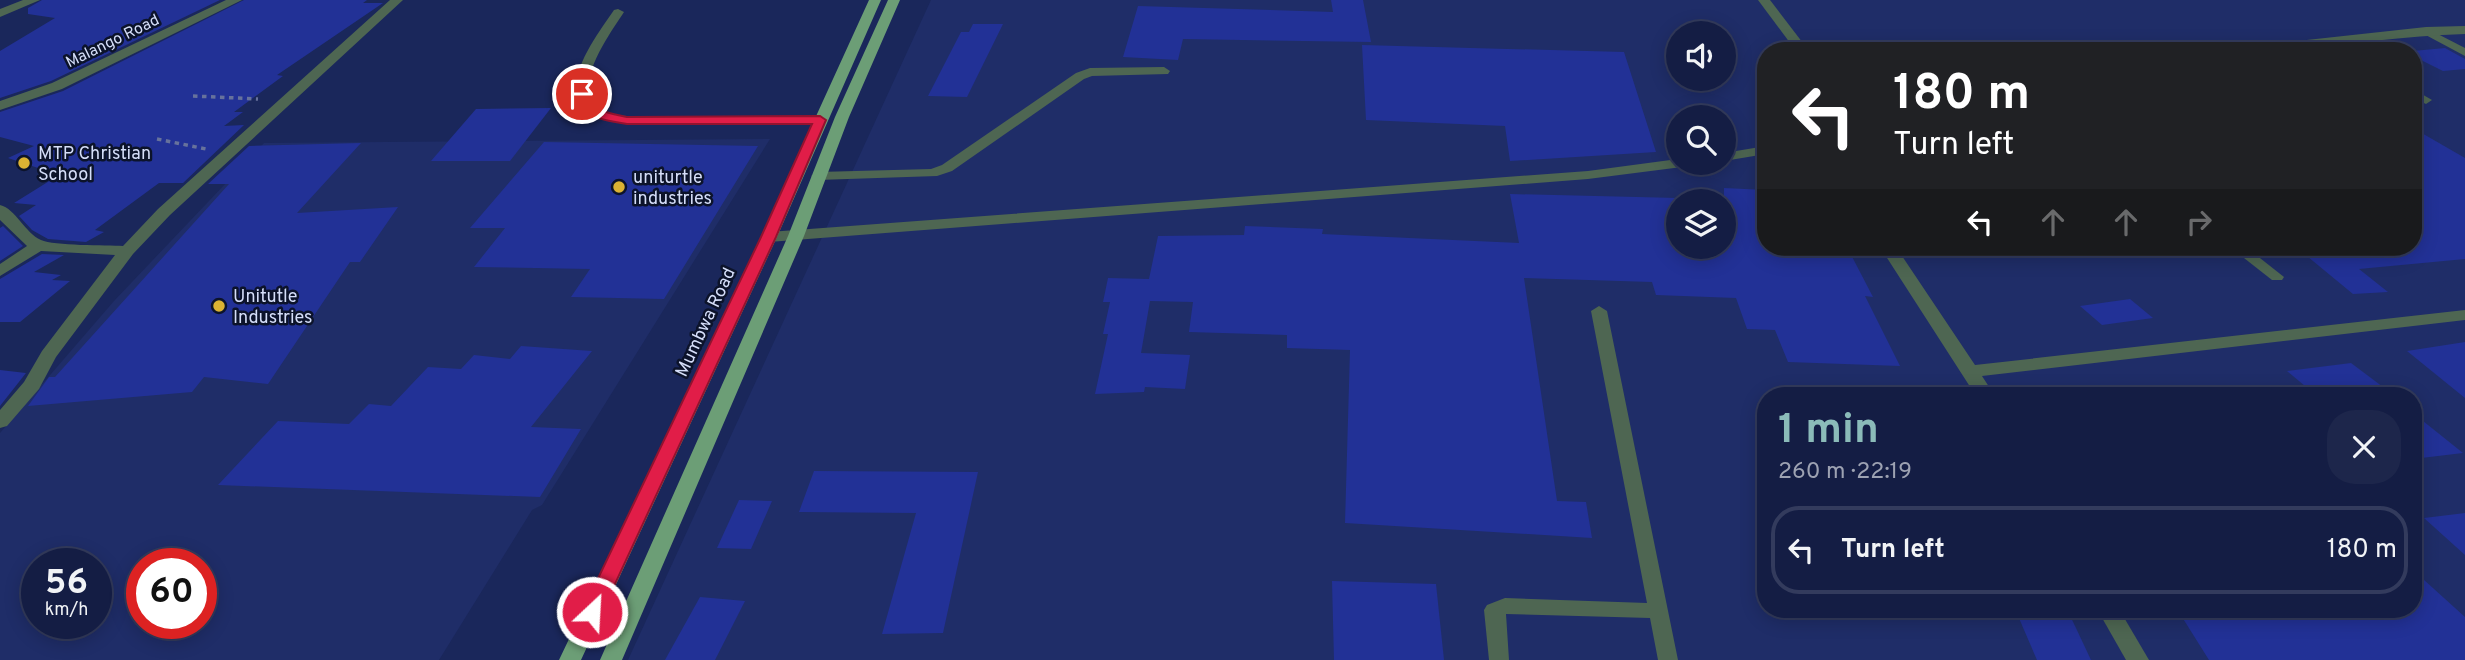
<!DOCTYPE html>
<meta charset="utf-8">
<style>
:root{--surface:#141d44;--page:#1d264b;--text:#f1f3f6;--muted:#9da2b2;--line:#333b5d;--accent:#8bbbb9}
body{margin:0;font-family:Overpass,sans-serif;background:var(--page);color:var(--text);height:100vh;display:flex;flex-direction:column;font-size:26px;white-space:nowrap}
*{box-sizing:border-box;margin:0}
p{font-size:23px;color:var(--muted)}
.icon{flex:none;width:38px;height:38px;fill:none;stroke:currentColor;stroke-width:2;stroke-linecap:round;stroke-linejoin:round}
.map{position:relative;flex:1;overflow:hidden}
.side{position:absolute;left:1757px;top:387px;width:665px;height:231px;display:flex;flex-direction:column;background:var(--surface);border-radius:28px;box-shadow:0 4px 18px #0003,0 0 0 2px var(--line)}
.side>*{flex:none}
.hud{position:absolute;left:1757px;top:42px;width:665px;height:214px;border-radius:28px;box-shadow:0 4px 18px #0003,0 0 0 2px var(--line);background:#202124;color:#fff;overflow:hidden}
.tools{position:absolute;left:1666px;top:21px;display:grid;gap:14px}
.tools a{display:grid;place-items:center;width:70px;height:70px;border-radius:50%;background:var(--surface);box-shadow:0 4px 18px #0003,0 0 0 2px var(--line);font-size:35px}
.speed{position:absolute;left:21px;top:548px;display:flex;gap:14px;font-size:35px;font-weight:700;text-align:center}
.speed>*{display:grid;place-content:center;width:91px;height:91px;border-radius:50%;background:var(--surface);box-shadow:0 4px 18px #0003,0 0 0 2px var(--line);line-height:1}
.speed small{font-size:18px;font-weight:400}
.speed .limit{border:10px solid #d22;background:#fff;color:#111}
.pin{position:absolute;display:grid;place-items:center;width:60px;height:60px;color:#fff;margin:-30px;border:4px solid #fff;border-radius:50%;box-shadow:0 2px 7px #0007}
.me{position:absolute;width:77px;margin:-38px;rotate:25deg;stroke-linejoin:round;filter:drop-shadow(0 0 5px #0008)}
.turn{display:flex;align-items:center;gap:24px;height:147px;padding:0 21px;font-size:32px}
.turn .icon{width:91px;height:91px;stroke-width:2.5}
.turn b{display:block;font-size:49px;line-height:60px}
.lanes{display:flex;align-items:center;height:66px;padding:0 21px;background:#0003;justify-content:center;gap:35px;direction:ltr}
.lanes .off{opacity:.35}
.round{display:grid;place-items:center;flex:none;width:74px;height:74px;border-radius:28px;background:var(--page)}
.summary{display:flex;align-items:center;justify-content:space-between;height:119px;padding:0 21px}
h1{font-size:42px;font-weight:700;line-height:52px;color:var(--accent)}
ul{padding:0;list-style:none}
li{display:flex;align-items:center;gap:21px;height:88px;margin:0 14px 10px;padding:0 7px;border:4px solid var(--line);border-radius:28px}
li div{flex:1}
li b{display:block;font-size:26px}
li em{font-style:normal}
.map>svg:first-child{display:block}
.built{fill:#1f2d68;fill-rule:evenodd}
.building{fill:#223196}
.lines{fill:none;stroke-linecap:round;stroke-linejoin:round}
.path{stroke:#67729c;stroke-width:3.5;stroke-dasharray:4.5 4.5;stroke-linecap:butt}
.service{fill:#4e6652;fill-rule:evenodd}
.minor{fill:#4e6652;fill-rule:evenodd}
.primary{fill:#6c9e76;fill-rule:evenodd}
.route{fill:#e11d48;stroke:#92132f;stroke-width:2}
.poi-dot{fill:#dbb233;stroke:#0c132a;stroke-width:2.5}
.labels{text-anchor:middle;stroke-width:5;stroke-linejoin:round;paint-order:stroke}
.far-street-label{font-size:16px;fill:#d5def9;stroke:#0c132a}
.poi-label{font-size:18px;fill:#d5def9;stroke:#0c132a;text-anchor:start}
.street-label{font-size:18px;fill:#d5def9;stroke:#0c132a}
</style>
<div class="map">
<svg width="2465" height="660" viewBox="0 0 2465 660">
<rect width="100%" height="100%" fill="#1a275b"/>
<!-- built -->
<g class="built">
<path d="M931 0H2465V660H628ZM1678 33H1724V79H1678ZM1766 51H2413V247H1766ZM1678 117H1724V163H1678ZM1678 201H1724V247H1678ZM1766 396H2413V609H1766Z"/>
<path d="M770 139 542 505 532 510 439 660H0V433L114 301 264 143ZM37 564H96V623H37ZM142 564H201V623H142Z"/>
</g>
<!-- building -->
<g class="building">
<path d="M42 0H220L51 81 0 98V51L55 18 28 14V8Z"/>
<path d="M244 0H367L363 3H383L277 75 283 76 234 112H243L224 126 244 125 183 183H159L95 230 104 232 86 242 48 239 32 230 19 216 36 205 14 203 59 175 8 158 34 146 0 137V112L63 91Z"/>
<path d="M1331 0H1363L1371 42 1183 39 1178 60 1123 57 1138 6 1333 12Z"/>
<path d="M973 24H1003L967 97 928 96 961 32H969Z"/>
<path d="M1362 45 1624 52 1656 152 1510 161 1505 126 1366 120Z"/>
<path d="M2445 48 2465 59V69L2443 71 2413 56V51Z"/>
<path d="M551 108 510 161H431L476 109Z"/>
<path d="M2413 128 2465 158V259L2359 269 2388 292 2353 294 2296 247H2413Z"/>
<path d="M544 142 758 146 664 299 571 297 590 269 474 267 505 228H470Z"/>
<path d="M361 143 297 213 398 207 360 262H350L268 384 204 377 192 392 28 406 49 377H55L229 184H208L249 146Z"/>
<path d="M1724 188 1766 190V247H1847L1873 297 1865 296 1900 366 1788 362 1775 330 1747 329 1736 298 1656 295 1652 282 1524 278 1557 501 1586 502 1592 538 1345 523 1350 350 1287 348V335L1189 332 1193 302 1150 301 1141 353 1190 355 1185 389 1145 387 1144 392 1095 394 1108 334H1103L1110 302H1103L1108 278 1149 279 1158 236 1244 235 1245 226 1323 229 1322 234 1519 243 1510 194 1678 198V247H1724Z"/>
<path d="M3 226 23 246 0 261V228Z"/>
<path d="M42 254 64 255 34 272 61 275 52 280 70 281 20 322H0V279Z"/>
<path d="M2130 299 2153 318 2102 325 2080 306Z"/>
<path d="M2465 342V398L2407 351Z"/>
<path d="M521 346 592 351 531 427 581 429 540 497 218 485 278 421 349 424 369 404 391 406 428 367 461 369 474 355 510 359Z"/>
<path d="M2351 363 2383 387 2317 396 2287 371Z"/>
<path d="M0 370 26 373 0 406Z"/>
<path d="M2413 413 2463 453 2413 459Z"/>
<path d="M814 471 978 472 943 633 882 634 916 513 799 512Z"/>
<path d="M739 500 772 501 751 549 717 548Z"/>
<path d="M2465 513V555L2424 518Z"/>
<path d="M2413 570 2465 617V660H2209L2177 609H2413Z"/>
<path d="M1332 581 1436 584 1444 660H1334Z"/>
<path d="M700 597 745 601 715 660H665Z"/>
<path d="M2015 609H2067L2091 660H2037Z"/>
</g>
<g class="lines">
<!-- path -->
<g class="path">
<path d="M193 96 258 99"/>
<path d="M157 139 206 149"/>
</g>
<!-- service -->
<g class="service">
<path d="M618 9 624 12C611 32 572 85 595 108 603 115 617 115 627 116H820L826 120 820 124H627L589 115C556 86 596 37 614 10Z"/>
<path d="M2426 28 2465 48V56L2422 33 2420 31Z"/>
<path d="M2319 40 2339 49 2341 51H2325L2315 45V41Z"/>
<path d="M1164 67 1170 71 1168 74 1092 76 1084 79 952 171 937 176 818 180 811 176 818 172 931 169 942 165 1076 73 1090 68Z"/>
<path d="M2413 89 2432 100 2426 104 2413 98Z"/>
<path d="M2230 247H2246L2284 277 2282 280H2272Z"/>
<path d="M1599 306 1607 311 1678 660H1658L1650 618 1506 614 1509 660H1489L1484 610 1487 605 1505 598 1647 603 1591 311Z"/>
</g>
<!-- minor -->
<g class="minor">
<path d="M23 0H40L0 17V9Z"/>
<path d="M226 0H242L62 89 0 110V101L52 83Z"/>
<path d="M390 0H403L170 215 133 254 56 357 39 389 7 426 0 428V410L24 382 42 351 115 255 41 251 0 276V264L27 246 0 220V205C16 209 25 233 41 240 54 246 106 245 123 246L158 209Z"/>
<path d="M1758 0H1770L1809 51H1796Z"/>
<path d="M2465 26V34C2388 36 2313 51 2236 51L2242 47 2426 27Z"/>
<path d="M1766 146V154L1724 161V153Z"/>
<path d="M1678 159V163H1689L1682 167 1588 179 769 242 761 237 769 232 1588 171Z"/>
<path d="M1880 247H1896L1975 365 2465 310V320L1982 376 1995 396H1976Z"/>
<path d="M2097 609H2119L2149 660H2126Z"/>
</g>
<!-- primary -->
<g class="primary">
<path d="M869 0H881L777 237 581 660H559L761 237Z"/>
<path d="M888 0H900L849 117 804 236 622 660H600L788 236 835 117Z"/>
</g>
</g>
<!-- route -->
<path class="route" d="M582 91 587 92C599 113 603 112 627 117L820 116 826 120 776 237 602 612 599 618 592 620 585 618 582 612 761 237 812 124H627C600 119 588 121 576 94Z"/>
<!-- markers -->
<g class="poi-dot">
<circle cx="24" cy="163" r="7"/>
<circle cx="619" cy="187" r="7"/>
<circle cx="219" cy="306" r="7"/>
</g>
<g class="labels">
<!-- far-street labels -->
<g class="far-street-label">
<text transform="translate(112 40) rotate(-26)" y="6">Malango Road</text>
</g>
<!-- poi labels -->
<g class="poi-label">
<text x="38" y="159">MTP Christian<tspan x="38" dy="21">School</tspan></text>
<text x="633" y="183">uniturtle<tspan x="633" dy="21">industries</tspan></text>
<text x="233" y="302">Unitutle<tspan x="233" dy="21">Industries</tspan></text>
</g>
<!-- street labels -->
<g class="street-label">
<text transform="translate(705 322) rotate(-65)" y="6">Mumbwa Road</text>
</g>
</g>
</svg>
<div class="tools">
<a><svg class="icon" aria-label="sound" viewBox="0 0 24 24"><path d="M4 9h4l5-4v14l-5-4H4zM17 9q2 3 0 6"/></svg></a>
<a><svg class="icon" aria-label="search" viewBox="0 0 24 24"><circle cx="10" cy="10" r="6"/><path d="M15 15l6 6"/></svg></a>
<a><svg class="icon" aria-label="layers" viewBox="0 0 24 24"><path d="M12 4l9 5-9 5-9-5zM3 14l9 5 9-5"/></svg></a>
</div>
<div class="speed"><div>56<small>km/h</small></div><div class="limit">60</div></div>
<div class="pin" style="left:582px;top:94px;background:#d93025"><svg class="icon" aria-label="arrive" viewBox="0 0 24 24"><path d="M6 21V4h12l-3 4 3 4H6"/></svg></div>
<svg class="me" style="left:592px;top:612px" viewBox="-20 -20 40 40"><circle r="17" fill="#e11d48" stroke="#fff" stroke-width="3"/><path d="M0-11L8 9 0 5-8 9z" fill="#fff"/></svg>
<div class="hud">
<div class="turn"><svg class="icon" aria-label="left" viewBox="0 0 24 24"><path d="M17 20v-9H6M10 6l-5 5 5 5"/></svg><div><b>180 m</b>Turn left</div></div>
<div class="lanes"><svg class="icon" aria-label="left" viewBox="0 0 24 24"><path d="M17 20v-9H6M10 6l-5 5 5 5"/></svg><svg class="icon off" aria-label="ahead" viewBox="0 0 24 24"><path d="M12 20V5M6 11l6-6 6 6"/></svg><svg class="icon off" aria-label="ahead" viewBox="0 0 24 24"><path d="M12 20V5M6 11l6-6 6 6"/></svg><svg class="icon off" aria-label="right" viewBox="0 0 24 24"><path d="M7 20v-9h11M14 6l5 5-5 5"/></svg></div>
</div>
<section class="side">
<div class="summary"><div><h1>1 min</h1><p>260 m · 22:19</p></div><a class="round"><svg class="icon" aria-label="close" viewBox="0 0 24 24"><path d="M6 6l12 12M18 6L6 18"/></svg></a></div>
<ul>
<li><svg class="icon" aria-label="left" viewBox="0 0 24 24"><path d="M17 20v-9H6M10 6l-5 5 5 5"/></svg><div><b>Turn left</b></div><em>180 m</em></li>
</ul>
</section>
</div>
